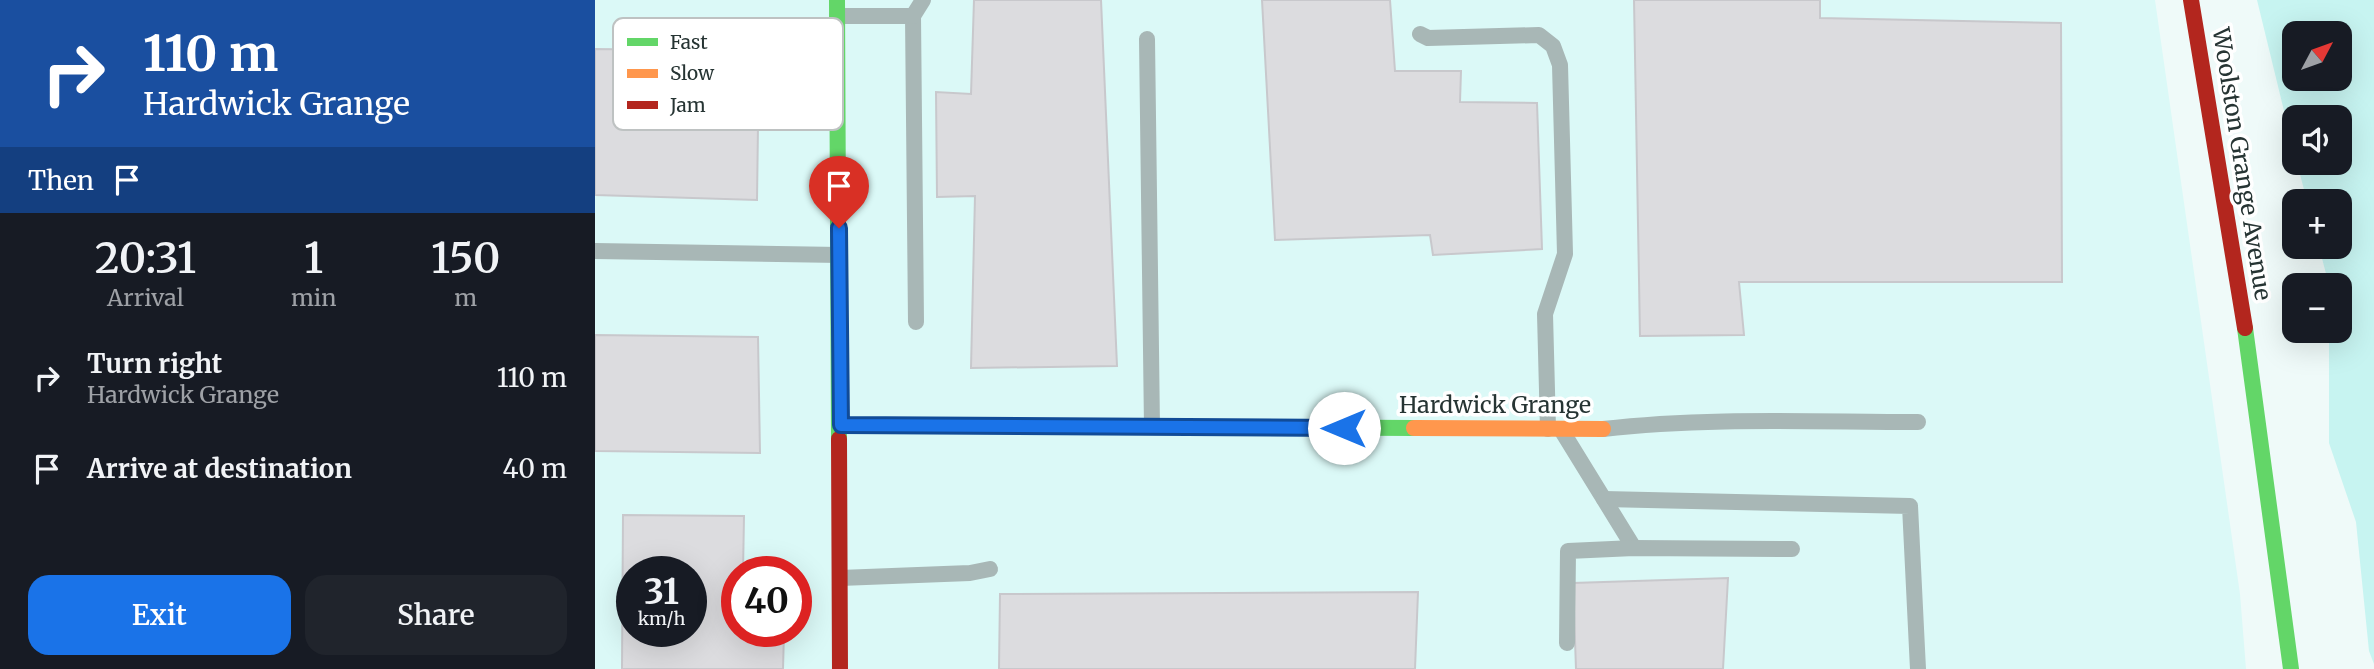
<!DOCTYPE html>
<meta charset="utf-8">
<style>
:root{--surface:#171b24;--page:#20242c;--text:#f1f3f6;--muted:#9ea1a6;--accent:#1a73e8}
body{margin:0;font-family:Merriweather,serif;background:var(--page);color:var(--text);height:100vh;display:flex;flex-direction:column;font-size:26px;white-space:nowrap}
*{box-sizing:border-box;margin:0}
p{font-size:23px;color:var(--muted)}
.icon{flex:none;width:38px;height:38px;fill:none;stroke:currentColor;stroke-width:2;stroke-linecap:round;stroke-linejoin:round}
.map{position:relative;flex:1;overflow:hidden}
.drawer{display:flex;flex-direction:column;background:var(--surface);width:595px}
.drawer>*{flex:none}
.banner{background:#1a4fa0;color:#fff;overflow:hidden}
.needle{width:46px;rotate:49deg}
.buttons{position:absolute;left:1687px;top:21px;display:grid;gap:14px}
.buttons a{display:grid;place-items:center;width:70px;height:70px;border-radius:14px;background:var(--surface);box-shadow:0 7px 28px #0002;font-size:35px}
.speed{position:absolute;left:21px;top:556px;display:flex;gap:14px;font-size:35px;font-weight:700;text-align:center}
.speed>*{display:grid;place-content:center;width:91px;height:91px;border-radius:50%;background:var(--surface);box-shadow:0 7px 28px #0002;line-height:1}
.speed small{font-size:18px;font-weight:400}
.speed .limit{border:10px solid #d22;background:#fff;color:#111}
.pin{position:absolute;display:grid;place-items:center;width:60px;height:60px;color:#fff;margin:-72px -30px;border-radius:50% 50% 50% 0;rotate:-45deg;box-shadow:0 0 7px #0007}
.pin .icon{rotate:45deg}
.me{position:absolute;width:77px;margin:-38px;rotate:270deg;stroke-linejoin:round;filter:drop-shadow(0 0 5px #0008)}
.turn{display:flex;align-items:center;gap:24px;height:147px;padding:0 28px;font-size:32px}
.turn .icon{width:91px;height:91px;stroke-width:2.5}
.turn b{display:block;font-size:49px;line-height:60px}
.then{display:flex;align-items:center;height:66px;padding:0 28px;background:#0003;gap:14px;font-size:26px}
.eta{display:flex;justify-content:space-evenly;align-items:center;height:119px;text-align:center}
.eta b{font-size:42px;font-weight:600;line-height:49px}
.primary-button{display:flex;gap:14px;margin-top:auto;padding:14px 28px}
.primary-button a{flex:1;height:80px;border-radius:21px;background:var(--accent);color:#fff;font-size:28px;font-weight:600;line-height:80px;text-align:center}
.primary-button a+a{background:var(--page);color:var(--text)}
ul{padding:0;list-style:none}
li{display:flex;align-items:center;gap:21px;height:91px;padding:0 28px}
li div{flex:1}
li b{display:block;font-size:26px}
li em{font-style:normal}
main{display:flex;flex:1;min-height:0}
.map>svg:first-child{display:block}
.built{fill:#dbf9f7;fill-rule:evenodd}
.green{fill:#c7f4f1;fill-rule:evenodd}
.building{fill:#dcdcdf;stroke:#c8c8cc;stroke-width:2;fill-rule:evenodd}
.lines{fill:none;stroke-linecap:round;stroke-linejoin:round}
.lane{stroke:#a8b7b6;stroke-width:16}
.fast{stroke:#63d668;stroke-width:16}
.slow{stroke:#ff974d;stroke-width:16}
.jam{stroke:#b3261e;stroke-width:16}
.route-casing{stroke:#114b97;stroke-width:18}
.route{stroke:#1a73e8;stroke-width:12}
.labels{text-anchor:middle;stroke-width:7;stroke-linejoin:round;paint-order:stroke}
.street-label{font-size:23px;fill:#263433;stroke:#fff}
.key{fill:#fff;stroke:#bec2c2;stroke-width:2}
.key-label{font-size:19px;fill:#263433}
</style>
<main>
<section class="drawer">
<div class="banner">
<div class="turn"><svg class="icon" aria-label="right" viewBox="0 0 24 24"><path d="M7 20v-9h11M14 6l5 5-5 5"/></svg><div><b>110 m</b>Hardwick Grange</div></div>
<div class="then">Then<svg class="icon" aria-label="arrive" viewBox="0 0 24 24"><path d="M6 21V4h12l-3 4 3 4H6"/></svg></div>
</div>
<div class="eta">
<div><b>20:31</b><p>Arrival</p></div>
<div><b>1</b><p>min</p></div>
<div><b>150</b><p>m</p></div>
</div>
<ul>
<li><svg class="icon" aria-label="right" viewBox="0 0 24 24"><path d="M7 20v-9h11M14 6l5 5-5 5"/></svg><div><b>Turn right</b><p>Hardwick Grange</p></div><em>110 m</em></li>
<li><svg class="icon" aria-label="arrive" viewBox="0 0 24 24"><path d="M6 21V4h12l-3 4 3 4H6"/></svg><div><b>Arrive at destination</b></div><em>40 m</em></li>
</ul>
<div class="primary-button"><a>Exit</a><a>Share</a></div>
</section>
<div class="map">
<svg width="1779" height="669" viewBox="0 0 1779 669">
<rect width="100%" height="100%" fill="#effaf9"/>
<!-- built -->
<path class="built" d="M0 0H1560L1645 594 1651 669H0ZM37 572H96V632H37ZM142 572H201V632H142Z"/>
<!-- green -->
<path class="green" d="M1662 0H1779V664L1774 651 1761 522 1734 443V331H1745V285H1734L1724 247H1745V201H1712L1702 163H1745V117H1699V152ZM1699 33H1745V79H1699Z"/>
<!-- building -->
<g class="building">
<path d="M379 0H506L522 366 376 368 380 196 342 197 341 92 376 94Z"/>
<path d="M667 0H795L800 71H866L865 102 942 103 947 249 838 255 835 235 680 240Z"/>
<path d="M1039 0H1225V18L1466 23 1467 282H1144L1149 335 1045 336Z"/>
<path d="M0 49 164 51 162 200 0 195Z"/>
<path d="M0 335 163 337 165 453 0 451Z"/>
<path d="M28 515 149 516 148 572H142V632H189L188 669H27ZM37 572H96V632H37Z"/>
<path d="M1133 578 1128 669H981L978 583Z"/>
<path d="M823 592 820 669H404L405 594Z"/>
</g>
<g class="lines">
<!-- lane -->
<g class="lane">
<path d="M242 16H318L321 322"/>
<path d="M318 16 328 0"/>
<path d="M825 34 833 38 944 35 958 46 965 65 970 254 950 314 953 429"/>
<path d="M552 39 557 427"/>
<path d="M0 251 245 255"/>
<path d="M1008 429C1112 417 1218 422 1323 422"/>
<path d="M967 431 1039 548"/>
<path d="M1009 499 1315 506 1323 669"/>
<path d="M245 578 375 573 395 569"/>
<path d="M972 643 973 551 1039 548 1197 549"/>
</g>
<!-- fast -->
<g class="fast">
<path d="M242 0 244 439"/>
<path d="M1650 328 1696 669"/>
<path d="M246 425 819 428"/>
</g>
<!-- slow -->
<path class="slow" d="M819 428 1008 429"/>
<!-- jam -->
<g class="jam">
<path d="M1596 0 1650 328"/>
<path d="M244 439 245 669"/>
</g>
</g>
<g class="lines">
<!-- route casing -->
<g class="route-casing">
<path id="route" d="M244 228 246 425 749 428"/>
</g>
<!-- route -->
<use href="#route" class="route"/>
</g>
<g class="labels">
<!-- street labels -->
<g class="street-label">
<text transform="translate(1647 164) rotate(81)" y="8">Woolston Grange Avenue</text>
<text x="900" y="413">Hardwick Grange</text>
</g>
</g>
<!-- legend -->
<rect x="18" y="18" width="230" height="112" rx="10" class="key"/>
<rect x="32" y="38" width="31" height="8" fill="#63d668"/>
<rect x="32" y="69" width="31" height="9" fill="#ff974d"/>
<rect x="32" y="101" width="31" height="8" fill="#b3261e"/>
<g class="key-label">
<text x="75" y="49">Fast</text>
<text x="75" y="80">Slow</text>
<text x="75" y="112">Jam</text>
</g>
</svg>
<div class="buttons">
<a><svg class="needle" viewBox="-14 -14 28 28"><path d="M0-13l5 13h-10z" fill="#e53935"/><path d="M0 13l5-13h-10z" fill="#9ea1a6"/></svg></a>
<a><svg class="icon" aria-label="sound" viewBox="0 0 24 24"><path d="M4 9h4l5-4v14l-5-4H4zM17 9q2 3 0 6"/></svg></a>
<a>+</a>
<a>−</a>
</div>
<div class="speed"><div>31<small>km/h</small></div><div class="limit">40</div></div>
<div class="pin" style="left:244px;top:228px;background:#d93025"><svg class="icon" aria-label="arrive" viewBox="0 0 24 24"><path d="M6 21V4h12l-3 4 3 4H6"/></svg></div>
<svg class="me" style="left:749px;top:428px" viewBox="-20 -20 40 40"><circle r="19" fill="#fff"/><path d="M0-13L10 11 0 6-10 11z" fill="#1a73e8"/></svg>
</div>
</main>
